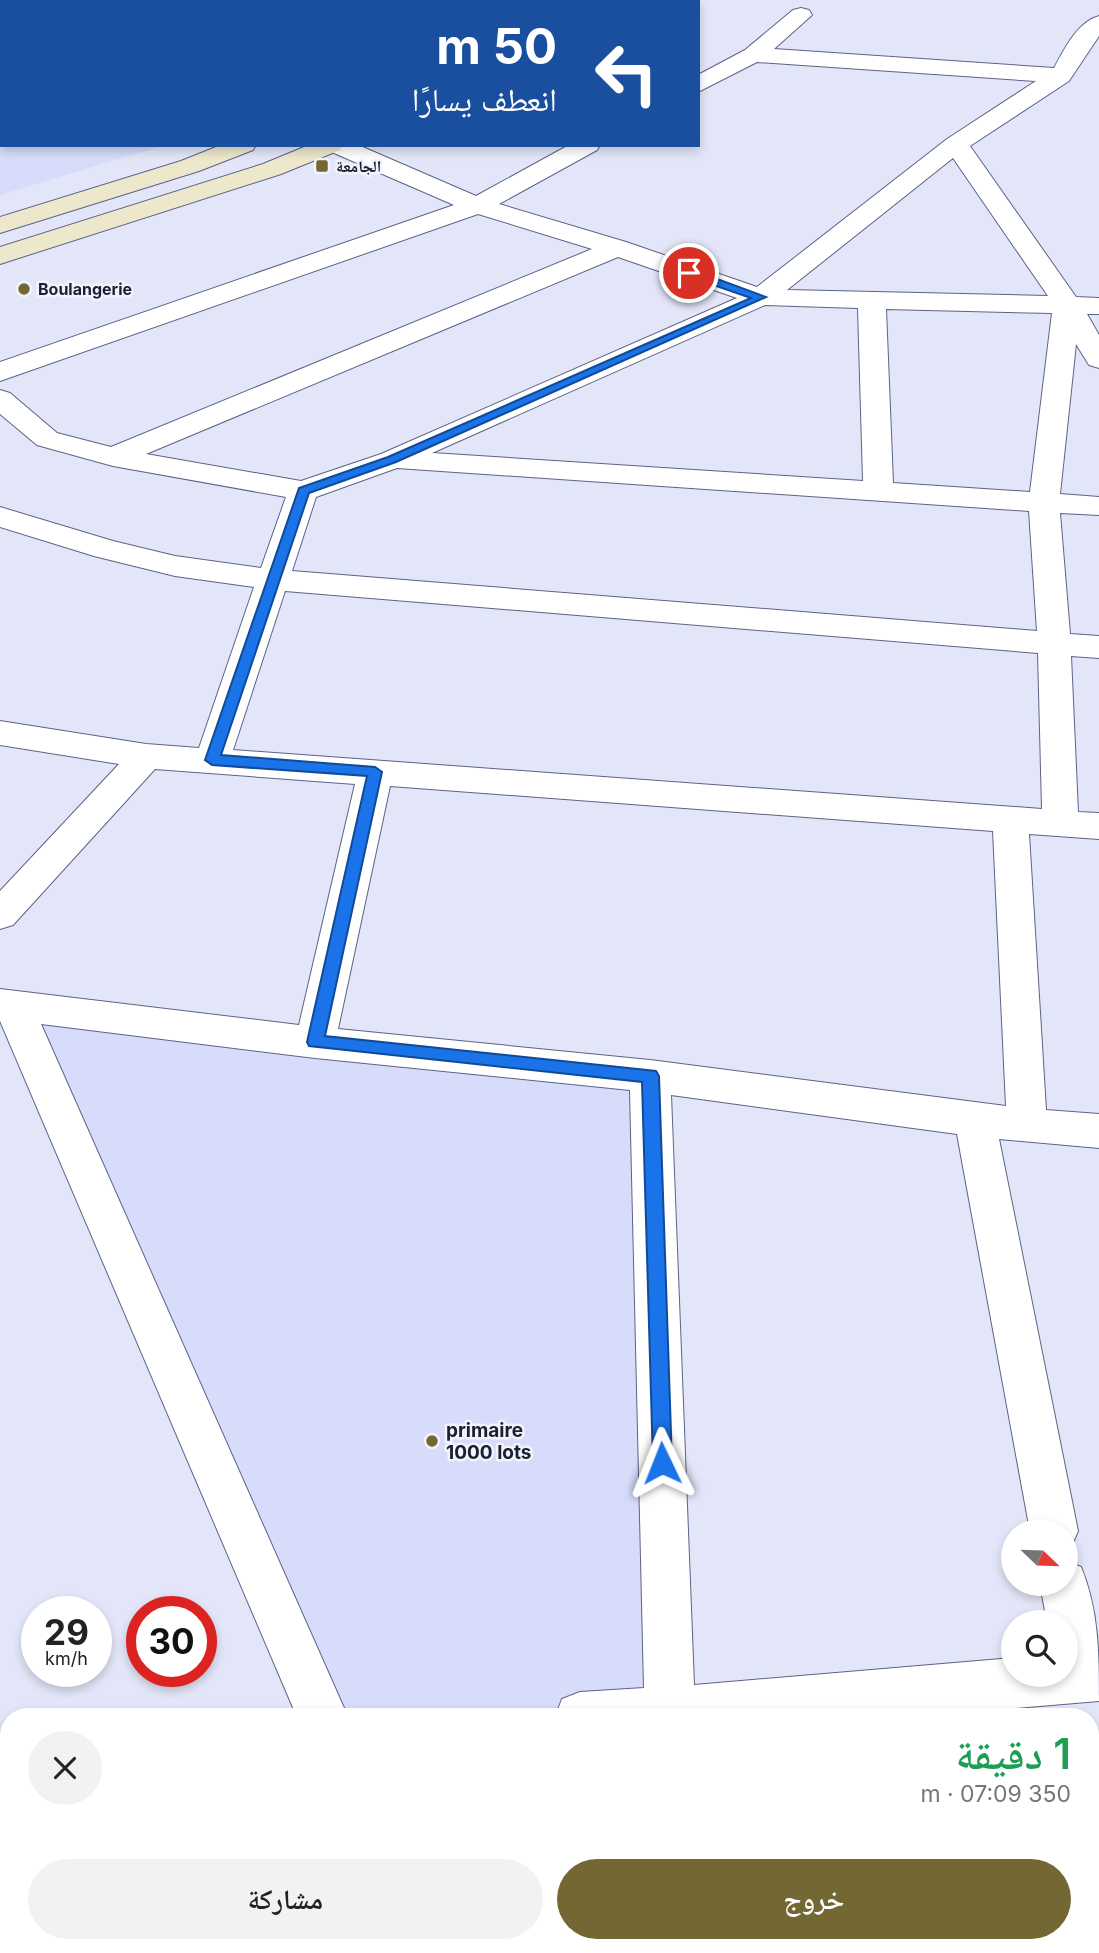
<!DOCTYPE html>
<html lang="ar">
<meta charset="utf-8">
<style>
:root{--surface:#fff;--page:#f2f2f2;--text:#222;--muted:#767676;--accent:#736734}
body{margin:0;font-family:Inter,"Noto Naskh Arabic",sans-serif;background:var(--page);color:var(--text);direction:rtl;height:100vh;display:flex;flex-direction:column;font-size:26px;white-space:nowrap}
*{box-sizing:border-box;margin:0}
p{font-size:23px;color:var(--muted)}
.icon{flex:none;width:38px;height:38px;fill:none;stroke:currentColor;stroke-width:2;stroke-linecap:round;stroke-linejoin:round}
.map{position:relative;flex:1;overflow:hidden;direction:ltr}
.details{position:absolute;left:0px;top:1708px;width:1099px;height:245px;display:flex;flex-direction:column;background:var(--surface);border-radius:28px 28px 0 0;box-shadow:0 4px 10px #0003;direction:rtl}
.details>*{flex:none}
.guide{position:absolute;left:0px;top:0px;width:700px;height:147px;box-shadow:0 4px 10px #0003;direction:rtl;background:#1a4fa0;color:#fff;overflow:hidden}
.needle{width:46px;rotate:113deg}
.fabs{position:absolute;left:1001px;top:1519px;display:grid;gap:14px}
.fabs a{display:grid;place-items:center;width:77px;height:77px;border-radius:50%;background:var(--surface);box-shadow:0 4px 10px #0003;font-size:35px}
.speed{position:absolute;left:21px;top:1596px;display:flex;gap:14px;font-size:35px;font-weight:700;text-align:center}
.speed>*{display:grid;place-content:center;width:91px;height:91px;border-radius:50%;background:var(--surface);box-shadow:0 4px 10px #0003;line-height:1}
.speed small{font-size:18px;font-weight:400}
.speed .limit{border:10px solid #d22;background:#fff;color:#111}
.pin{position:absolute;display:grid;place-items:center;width:60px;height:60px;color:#fff;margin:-30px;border:4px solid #fff;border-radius:50%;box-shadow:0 2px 7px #0007}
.me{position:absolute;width:77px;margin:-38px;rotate:358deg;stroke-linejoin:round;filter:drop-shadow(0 0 5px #0008)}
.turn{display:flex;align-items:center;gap:24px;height:147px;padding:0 28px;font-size:32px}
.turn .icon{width:91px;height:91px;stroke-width:2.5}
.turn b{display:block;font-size:49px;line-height:60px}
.round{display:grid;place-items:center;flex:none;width:74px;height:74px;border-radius:37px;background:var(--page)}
.headline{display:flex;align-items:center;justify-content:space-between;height:119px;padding:0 28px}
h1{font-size:42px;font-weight:600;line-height:52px;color:#1e9e55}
.action{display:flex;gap:14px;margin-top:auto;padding:14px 28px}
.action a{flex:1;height:80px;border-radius:42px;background:var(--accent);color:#fff;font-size:28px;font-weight:600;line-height:80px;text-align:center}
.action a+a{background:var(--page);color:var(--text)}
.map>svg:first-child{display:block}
.built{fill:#d6dcfa}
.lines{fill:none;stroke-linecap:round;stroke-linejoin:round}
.lane-casing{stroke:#5c6388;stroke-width:2}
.street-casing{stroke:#5c6388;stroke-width:2}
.secondary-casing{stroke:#5c6388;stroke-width:2}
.lane{fill:#fff;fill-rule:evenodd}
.street{fill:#fff;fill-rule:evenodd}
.secondary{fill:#ede7cc;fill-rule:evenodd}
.route{fill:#1a73e8;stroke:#114b97;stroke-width:2}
.poi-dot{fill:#736734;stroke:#f2f4fd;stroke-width:2.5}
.labels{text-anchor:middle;stroke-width:5;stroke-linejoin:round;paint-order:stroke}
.far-poi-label{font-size:16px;font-weight:bold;fill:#1c1f2f;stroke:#f2f4fd;text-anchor:start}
.poi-label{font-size:19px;font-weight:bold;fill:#1c1f2f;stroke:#f2f4fd;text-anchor:start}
</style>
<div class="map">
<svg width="1099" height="1953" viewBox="0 0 1099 1953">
<rect width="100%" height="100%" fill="#e3e6f8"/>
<!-- built -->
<g class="built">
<path d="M0 0H502L2 2V145H165L0 195Z"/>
<path d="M14 1008 650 1076 670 1712 580 1717H323Z"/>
</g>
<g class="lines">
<!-- lane casing -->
<g class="lane-casing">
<g id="lane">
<path d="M73 0H93L72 2Z"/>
<path d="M131 0H151L130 2Z"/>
<rect x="0" y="21" width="2" height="10"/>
</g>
</g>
<!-- street casing -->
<g class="street-casing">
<g id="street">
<path d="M801 8 809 10 812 15 774 49 1054 68C1064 50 1077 22 1099 16V36L1069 81 970 146 1076 297 1099 298V314H1087L1099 335V368L1089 365 1076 344 1060 494 1099 497V515L1060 513 1070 634 1099 636V658L1071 656 1078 812 1099 813V839L1029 834 1046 1110 1099 1114V1148L999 1139 1078 1531 1071 1547 1066 1549V1531H1030L957 1134 671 1095 694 1685 1013 1658V1675H1066V1622H1047L1040 1584H1066V1561L1081 1567C1099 1610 1099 1655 1099 1701L912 1717H555L562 1699 580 1692 644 1688 630 1090 315 1058 41 1024 348 1717H297L0 1021V989L299 1025 355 784 155 769 13 925 0 929V891L119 764 0 745V721L146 744 199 748 254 587 175 576 94 556 0 527V507L113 541 175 556 261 568 286 497 113 466 37 445 0 414V390L10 393 57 433 111 447 592 249 478 214 0 381V362L454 205 327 150 324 145H358L476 196 569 145H600L597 150 499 204 626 242 757 287 947 139 1036 81 757 62 698 92V75L745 50 793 10ZM953 158 1048 296 787 290ZM618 257 737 298 381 454 301 481 146 454ZM765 305 858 308 863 481 432 453ZM886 309 1052 313 1030 492 893 483ZM397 468 1029 511 1037 631 292 571 316 497ZM285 591 1038 653 1042 809 233 750ZM390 786 993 831 1006 1106 650 1060 338 1029Z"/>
<path d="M373 1944H427L429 1953H375Z"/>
</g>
</g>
<!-- secondary casing -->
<g class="secondary-casing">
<g id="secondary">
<path d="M529 0H553L528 2Z"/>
<path d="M585 0H609L584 2Z"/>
<path d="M221 145H256L253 150 199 171 0 233V217L181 161Z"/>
<path d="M309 145H343L340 150 281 174 0 264V247L263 164Z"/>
</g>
</g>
<!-- lane -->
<use href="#lane" class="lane"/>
<!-- street -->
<use href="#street" class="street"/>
<!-- secondary -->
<use href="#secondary" class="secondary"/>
</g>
<!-- route -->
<path class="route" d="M685 270H693L766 297 396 462 309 493 221 755 375 767 382 772 325 1036 656 1071 659 1076 672 1463 669 1470 662 1472 655 1470 653 1463 642 1082 309 1046 307 1042 367 776 212 765 205 760 299 488 388 457 751 298 685 275Z"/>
<!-- markers -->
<g class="poi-dot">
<rect x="315" y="159" width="14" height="14" rx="3.5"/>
<circle cx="24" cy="289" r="7"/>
<circle cx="432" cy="1441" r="7"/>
</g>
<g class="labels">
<!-- far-poi labels -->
<g class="far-poi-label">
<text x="336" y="172">الجامعة</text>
<text x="38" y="295">Boulangerie</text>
</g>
<!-- poi labels -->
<g class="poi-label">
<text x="446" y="1437">primaire<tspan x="446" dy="22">1000 lots</tspan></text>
</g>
</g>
</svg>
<div class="fabs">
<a><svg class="needle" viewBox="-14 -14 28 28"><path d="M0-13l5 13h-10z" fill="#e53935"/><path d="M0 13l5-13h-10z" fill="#767676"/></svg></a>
<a><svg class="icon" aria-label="search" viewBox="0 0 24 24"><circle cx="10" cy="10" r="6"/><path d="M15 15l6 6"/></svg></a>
</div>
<div class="speed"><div>29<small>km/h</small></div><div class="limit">30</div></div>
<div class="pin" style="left:689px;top:273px;background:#d93025"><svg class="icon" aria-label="arrive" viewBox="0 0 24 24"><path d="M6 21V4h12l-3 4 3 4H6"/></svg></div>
<svg class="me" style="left:662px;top:1463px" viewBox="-20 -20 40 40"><path d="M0-17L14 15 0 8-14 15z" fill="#1a73e8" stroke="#fff" stroke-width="4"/></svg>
<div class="guide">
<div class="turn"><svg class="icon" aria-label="left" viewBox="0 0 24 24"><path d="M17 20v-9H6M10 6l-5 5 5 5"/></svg><div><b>50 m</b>انعطف يسارًا</div></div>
</div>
<section class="details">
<div class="headline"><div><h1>1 دقيقة</h1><p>350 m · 07:09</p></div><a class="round"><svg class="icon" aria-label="close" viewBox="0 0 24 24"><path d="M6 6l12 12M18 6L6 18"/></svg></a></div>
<div class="action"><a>خروج</a><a>مشاركة</a></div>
</section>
</div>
